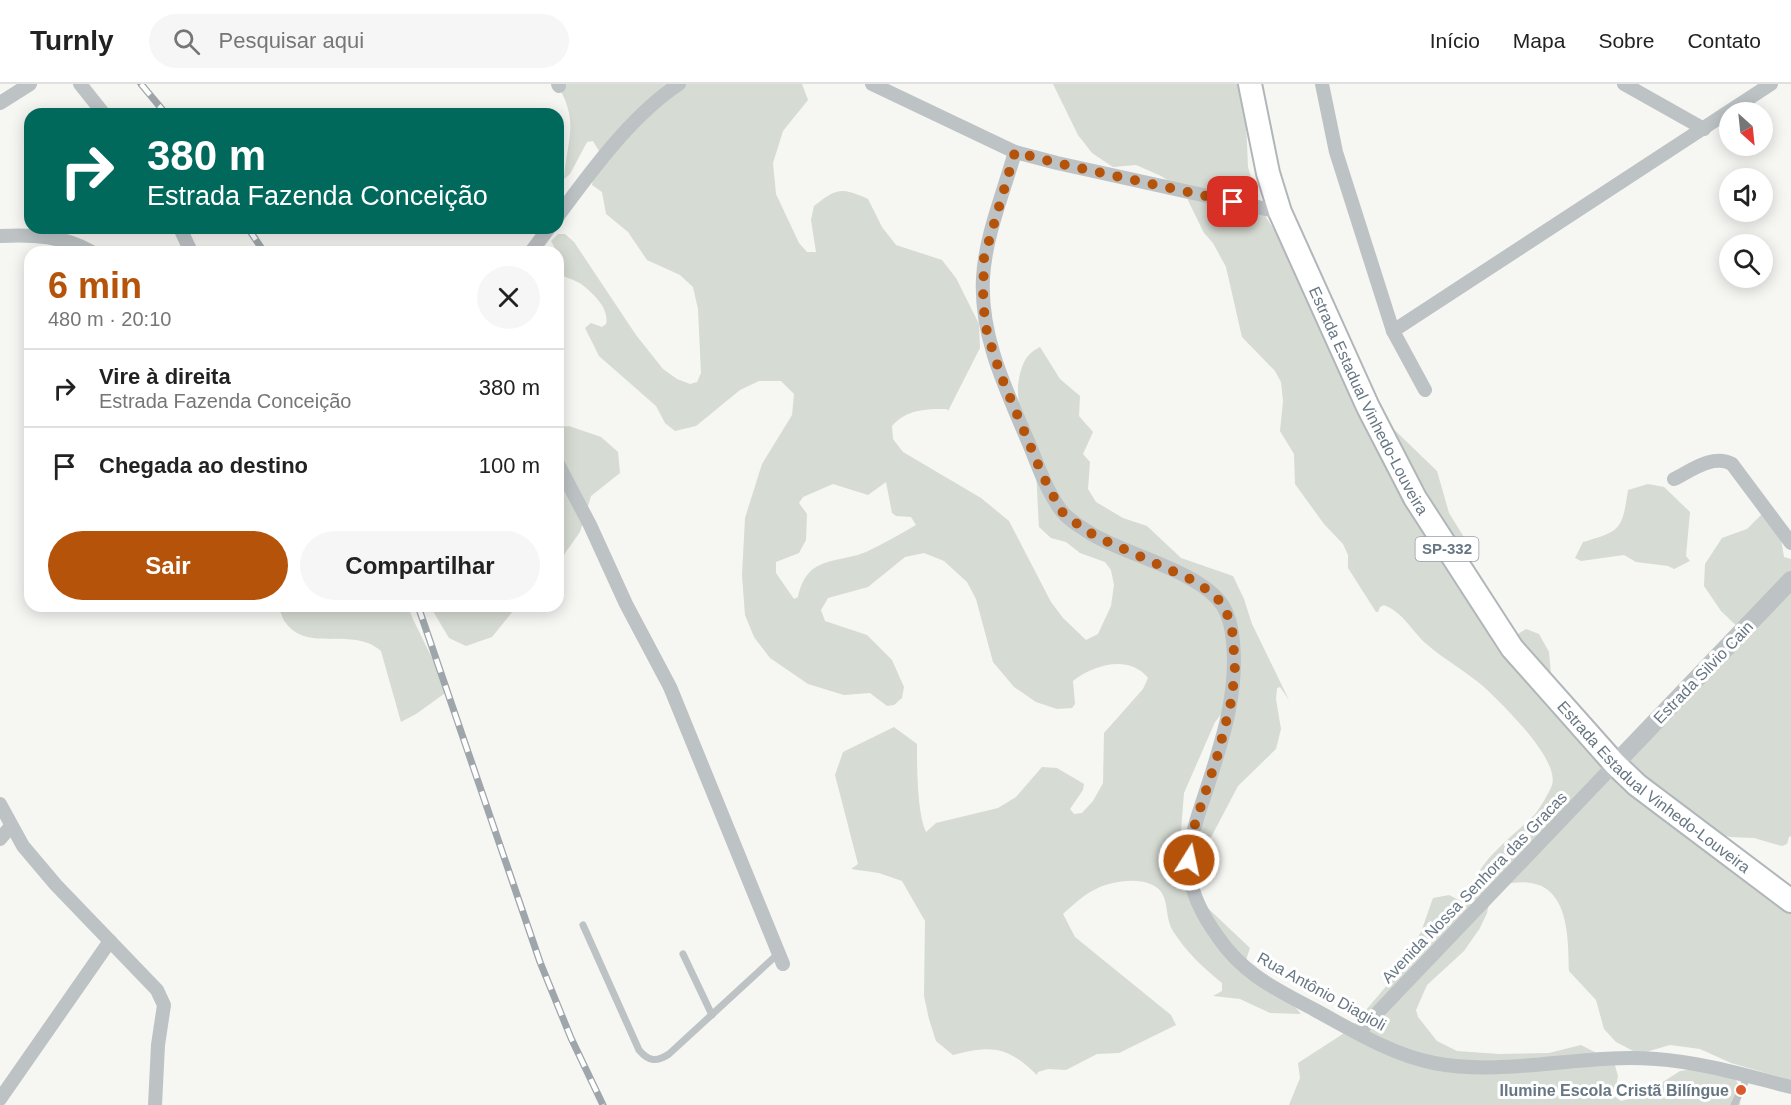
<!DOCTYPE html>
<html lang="pt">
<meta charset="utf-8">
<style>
:root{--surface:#fff;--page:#f6f6f6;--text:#222;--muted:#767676;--line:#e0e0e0;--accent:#b45309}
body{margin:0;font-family:Helvetica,sans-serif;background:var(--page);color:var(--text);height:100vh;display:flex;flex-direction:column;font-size:22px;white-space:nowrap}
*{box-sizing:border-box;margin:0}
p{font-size:20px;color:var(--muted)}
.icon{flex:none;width:33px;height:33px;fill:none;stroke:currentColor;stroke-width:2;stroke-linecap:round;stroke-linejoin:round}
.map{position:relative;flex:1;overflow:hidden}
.side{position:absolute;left:24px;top:162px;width:540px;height:366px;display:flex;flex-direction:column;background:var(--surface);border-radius:18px;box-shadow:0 3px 15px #0003}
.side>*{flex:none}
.guide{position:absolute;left:24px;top:24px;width:540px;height:126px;border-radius:18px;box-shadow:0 3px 15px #0003;background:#00695c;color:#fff;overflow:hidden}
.needle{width:39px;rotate:153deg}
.fabs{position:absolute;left:1719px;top:18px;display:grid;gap:12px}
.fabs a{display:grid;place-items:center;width:54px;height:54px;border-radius:50%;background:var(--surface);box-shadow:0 3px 15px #0003;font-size:30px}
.pin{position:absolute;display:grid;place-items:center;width:51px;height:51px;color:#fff;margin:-26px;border-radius:12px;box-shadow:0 3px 9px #0006}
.me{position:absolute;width:66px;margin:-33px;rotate:10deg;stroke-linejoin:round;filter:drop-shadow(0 0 4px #0008)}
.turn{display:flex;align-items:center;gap:21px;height:126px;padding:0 24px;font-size:27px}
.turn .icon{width:78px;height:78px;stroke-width:2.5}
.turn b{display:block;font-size:42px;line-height:51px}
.round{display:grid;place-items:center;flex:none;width:63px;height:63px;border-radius:32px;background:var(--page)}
.summary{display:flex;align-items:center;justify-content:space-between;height:102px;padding:0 24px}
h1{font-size:36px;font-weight:600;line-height:45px;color:var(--accent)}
.action{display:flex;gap:12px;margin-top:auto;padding:12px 24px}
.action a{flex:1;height:69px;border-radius:36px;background:var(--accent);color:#fff;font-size:24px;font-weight:600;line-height:69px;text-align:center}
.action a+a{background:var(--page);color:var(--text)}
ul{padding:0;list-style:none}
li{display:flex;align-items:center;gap:18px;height:78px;padding:0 24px;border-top:2px solid var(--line)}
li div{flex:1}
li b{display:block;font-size:22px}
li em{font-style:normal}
header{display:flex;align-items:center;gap:36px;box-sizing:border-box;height:84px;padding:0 30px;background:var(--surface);border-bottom:2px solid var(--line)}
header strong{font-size:28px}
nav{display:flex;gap:33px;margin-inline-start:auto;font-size:21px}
.search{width:420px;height:54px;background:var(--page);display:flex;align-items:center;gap:15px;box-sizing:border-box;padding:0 21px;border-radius:33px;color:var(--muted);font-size:22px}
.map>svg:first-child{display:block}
.green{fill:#d6dbd3;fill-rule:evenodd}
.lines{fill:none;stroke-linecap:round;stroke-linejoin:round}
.primary-casing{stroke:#b1b6ba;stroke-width:26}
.service{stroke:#bdc2c5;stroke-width:7}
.minor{stroke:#bdc2c5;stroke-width:14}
.tertiary{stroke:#bdc2c5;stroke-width:18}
.primary{stroke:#fff;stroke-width:22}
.rail-casing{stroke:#9fa6ab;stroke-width:7}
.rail{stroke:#fff;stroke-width:4.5;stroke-dasharray:14;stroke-linecap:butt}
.route{stroke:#b45309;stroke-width:10;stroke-dasharray:0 18}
.poi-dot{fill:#db592e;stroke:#fff;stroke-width:2}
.labels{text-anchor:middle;stroke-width:6;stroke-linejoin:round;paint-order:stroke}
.shield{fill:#fff;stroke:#959fa8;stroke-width:1.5}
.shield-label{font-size:15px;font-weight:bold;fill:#677683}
.street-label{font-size:16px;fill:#677683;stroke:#fff}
.poi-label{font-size:16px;font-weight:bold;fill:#677683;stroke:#fff;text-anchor:end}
</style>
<header>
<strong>Turnly</strong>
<div class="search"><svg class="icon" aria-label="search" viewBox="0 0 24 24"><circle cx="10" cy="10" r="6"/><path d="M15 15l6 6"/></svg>Pesquisar aqui</div>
<nav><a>Início</a><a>Mapa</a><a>Sobre</a><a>Contato</a></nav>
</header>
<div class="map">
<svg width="1791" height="1021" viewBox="0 0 1791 1021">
<rect width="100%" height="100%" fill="#f6f6f3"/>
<!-- green -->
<g class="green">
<path d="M557 0H802L808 16 783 47 773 79 776 110 799 159 807 168H816L811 136 814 122C837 104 841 103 868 115L882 143 896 161 942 176 956 194 979 240 980 264 948 327 947 325C925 325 907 325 892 342L893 355 903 368 981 414 1009 437 1051 518 1063 534 1086 556 1098 550 1111 522 1114 501 1111 486 1105 478 1080 469 1066 458 1051 454 1039 443C1037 417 1038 389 1032 364 1025 333 1011 316 1022 283 1026 273 1030 268 1040 263L1060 295 1080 312 1079 332 1093 348 1083 370 1090 378 1088 405 1096 418 1123 434 1147 442 1181 474 1233 492 1244 515 1252 540 1289 616 1280 603 1277 604 1276 615 1281 645 1276 665 1238 702 1197 780 1194 771 1227 623 1215 638 1184 709 1180 758 1184 791 1194 811 1250 864 1245 879 1254 897 1267 907 1291 918 1301 930 1270 929 1240 915 1213 912 1222 907V899C1204 884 1188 870 1175 850 1165 836 1169 824 1163 811 1153 790 1112 796 1096 805 1084 810 1072 822 1063 830L1075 853 1171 931 1176 941 1119 969 1097 970 1066 986 1048 985 1038 988 1037 991C1007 962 992 961 953 971L936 957 929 935 924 912 925 837 902 797 879 789 851 785 858 780 835 691 843 668 894 643 917 660C917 682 917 729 926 748L936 739 998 724 1016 713 1042 683 1057 684 1084 700 1083 706 1070 725 1074 730 1082 729 1093 717 1103 699 1104 649 1143 605 1148 594C1129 570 1093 581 1073 597L1075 620 1072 624 1057 625 1036 618 1014 603 993 578 976 515 967 498 944 477 924 469 905 473 868 503 828 514 821 526 825 537 867 551 892 576 904 603 902 614 894 621 887 622 870 609 844 611 808 600 770 574 754 553 745 531 742 491 745 434 762 380 792 331 794 310 781 297H759L740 306 696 342 675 347 665 339 656 322 599 272 585 244 591 239 602 243 606 240C610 225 593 209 581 200 575 196 565 193 558 190V168H554L556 166 551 157 558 150H565L574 158 636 251 663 285 677 295 690 300 697 298 701 289 698 225 693 203 680 191 647 176 628 148 606 130 602 108 592 101 599 67 593 57 587 58 570 90 564 95C567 54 580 39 557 0ZM886 398 892 429 896 432 911 433 916 441C900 450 883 460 866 468 836 480 807 471 798 513L794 515 776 489V478L799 469 806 456 807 430 799 419 803 413 833 400 868 411Z"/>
<path d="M1053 0H1241L1245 15 1248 83 1260 123 1322 226 1376 328 1437 387 1449 429 1467 458 1475 493 1516 559 1518 550 1526 545 1539 550 1549 568 1553 613 1612 674 1743 548 1721 527 1704 502 1705 480 1722 454 1747 445 1761 431 1769 429 1779 443 1784 473 1791 475V752L1789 753 1787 760 1782 762 1754 754 1730 753 1707 746 1791 816V996L1731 979 1700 965 1670 961 1639 970 1616 958 1604 945 1596 916 1569 887C1568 858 1570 805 1531 799 1521 797 1508 800 1497 801L1491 810 1487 829 1480 844 1464 867 1427 901 1416 926 1418 933 1437 957 1457 967 1499 970 1549 969 1581 961 1614 978 1618 992 1614 1012 1621 1017 1641 1012 1680 987 1696 985 1719 988 1736 996 1741 1006 1740 1021H1289L1300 994 1298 979 1349 946 1394 893 1421 848 1433 814 1449 811 1466 820H1475C1475 815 1473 810 1473 806 1474 778 1519 748 1536 729 1541 722 1549 709 1552 701 1560 675 1501 619 1483 602 1464 586 1442 574 1424 558 1411 545 1402 528 1384 521L1380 523 1378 528H1376L1348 484V471L1343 460 1324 440 1295 400 1294 370 1280 347 1283 317 1281 298 1275 287 1242 253 1226 183 1213 159 1204 149 1183 106 1161 92 1136 81 1113 83 1092 69 1078 51Z"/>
<path d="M569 342 601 353 618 368 620 389 591 412 580 448 558 479V343Z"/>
<path d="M1648 400 1664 403 1690 428 1686 472 1690 477 1674 485 1668 482 1636 478 1624 471 1581 477 1575 474 1583 458C1622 447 1622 445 1628 406Z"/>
<path d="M278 522H408L412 533 448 607 416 630 401 638 381 567C354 542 307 569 286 539 282 535 281 527 278 522Z"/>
<path d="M430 522H515L513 527 492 553 466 562 449 554Z"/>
</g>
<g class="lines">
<!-- primary casing -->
<g class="primary-casing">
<g id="primary">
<path id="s1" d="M1250 0 1268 89 1280 128 1368 323 1415 414 1512 564 1615 680 1637 701 1791 817"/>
</g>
</g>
<!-- service -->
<g class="service">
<path d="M583 841 639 966C649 978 657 978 669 970L779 869"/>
<path d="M683 870 712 931"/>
<path d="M1734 1021 1748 992"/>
</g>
<!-- minor -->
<g class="minor">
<path d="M80 0 104 30"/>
<path d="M558 0 559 2"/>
<path d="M872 0 1015 68 1057 79 1280 128"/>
<path d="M1322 0 1336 68 1393 247 1425 306"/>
<path d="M1624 0 1704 45"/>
<path d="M0 19 30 0"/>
<path d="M1015 68C1004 107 985 153 983 194 980 252 1005 303 1027 355 1037 378 1045 404 1060 425 1067 435 1079 442 1090 449 1125 471 1201 487 1223 522 1230 533 1232 546 1233 558 1238 608 1223 654 1208 701 1199 729 1186 760 1190 790 1192 813 1205 835 1218 853 1244 891 1276 905 1315 926 1352 946 1392 971 1434 979 1507 993 1582 969 1656 975 1701 978 1747 992 1791 1003"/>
<path d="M558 132C591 87 632 31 679 0"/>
<path d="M180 144 191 168"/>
<path d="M0 152C32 150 64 152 92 168"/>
<path d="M531 168 549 144"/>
<path d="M1393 247 1771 0"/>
<path d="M558 380 590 441 626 520 670 603 783 880"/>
<path d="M1674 395C1692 386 1713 370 1732 380L1791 459"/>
<path d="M0 720 23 762 56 801 157 906 164 921 158 961 155 1021"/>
<path d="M0 755 11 742"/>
<path d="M1358 949 1615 680"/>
<path d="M0 1015 110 857"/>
</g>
<!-- tertiary -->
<path class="tertiary" d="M1615 680 1791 496"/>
<!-- primary -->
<use href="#primary" class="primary"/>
<!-- rail casing -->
<g class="rail-casing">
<g id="rail">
<path d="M141 0 166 30"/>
<path d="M248 144 264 168"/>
<path d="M418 522 540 878 571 954 603 1021"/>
</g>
</g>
<!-- rail -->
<use href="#rail" class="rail"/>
</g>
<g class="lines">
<!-- route -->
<path class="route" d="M1189 776 1195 740 1218 670 1232 614 1235 582 1232 544 1225 524 1214 510 1190 495 1095 452 1076 439 1061 427 1042 390 1001 292 987 249 983 219 984 174 1015 68 1057 79 1233 118"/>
</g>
<!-- markers -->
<circle class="poi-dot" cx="1741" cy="1006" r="6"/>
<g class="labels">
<!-- shield labels -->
<rect class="shield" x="1415.5" y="453" width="63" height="24" rx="4.5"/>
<g class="shield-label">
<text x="1447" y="470">SP-332</text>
</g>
<!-- street labels -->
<g class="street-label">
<text dy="6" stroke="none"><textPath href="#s1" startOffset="340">Estrada Estadual Vinhedo-Louveira</textPath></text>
<text transform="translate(1703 588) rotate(-46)" y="6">Estrada Silvio Cain</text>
<text dy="6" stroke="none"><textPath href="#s1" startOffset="826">Estrada Estadual Vinhedo-Louveira</textPath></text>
<text transform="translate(1474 803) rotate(-46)" y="6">Avenida Nossa Senhora das Gracas</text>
<text transform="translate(1322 907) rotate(29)" y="6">Rua Antônio Diagioli</text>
</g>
<!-- poi labels -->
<g class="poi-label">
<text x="1729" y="1012">Ilumine Escola Cristã Bilíngue</text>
</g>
</g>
</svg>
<div class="fabs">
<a><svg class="needle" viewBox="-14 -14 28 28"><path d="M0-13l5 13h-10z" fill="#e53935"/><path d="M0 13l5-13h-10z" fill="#767676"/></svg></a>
<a><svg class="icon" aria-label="sound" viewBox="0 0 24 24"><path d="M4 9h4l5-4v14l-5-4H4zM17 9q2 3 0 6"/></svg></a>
<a><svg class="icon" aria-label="search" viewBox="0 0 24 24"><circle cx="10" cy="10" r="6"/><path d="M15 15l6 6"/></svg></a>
</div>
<div class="pin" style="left:1233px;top:118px;background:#d93025"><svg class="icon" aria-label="arrive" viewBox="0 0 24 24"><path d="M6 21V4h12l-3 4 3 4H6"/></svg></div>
<svg class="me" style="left:1189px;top:776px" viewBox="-20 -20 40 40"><circle r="17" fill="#b45309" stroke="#fff" stroke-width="3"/><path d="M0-11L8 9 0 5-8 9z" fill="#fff"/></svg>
<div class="guide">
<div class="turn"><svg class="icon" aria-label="right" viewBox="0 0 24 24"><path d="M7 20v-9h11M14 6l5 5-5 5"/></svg><div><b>380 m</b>Estrada Fazenda Conceição</div></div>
</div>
<section class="side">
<div class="summary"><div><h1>6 min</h1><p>480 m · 20:10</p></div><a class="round"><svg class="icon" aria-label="close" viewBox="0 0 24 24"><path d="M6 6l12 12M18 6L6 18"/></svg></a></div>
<ul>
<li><svg class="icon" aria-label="right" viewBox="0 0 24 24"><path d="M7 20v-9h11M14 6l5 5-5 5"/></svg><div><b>Vire à direita</b><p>Estrada Fazenda Conceição</p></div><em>380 m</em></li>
<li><svg class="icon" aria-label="arrive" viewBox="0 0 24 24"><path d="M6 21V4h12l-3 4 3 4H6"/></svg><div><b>Chegada ao destino</b></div><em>100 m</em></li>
</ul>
<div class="action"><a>Sair</a><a>Compartilhar</a></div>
</section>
</div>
